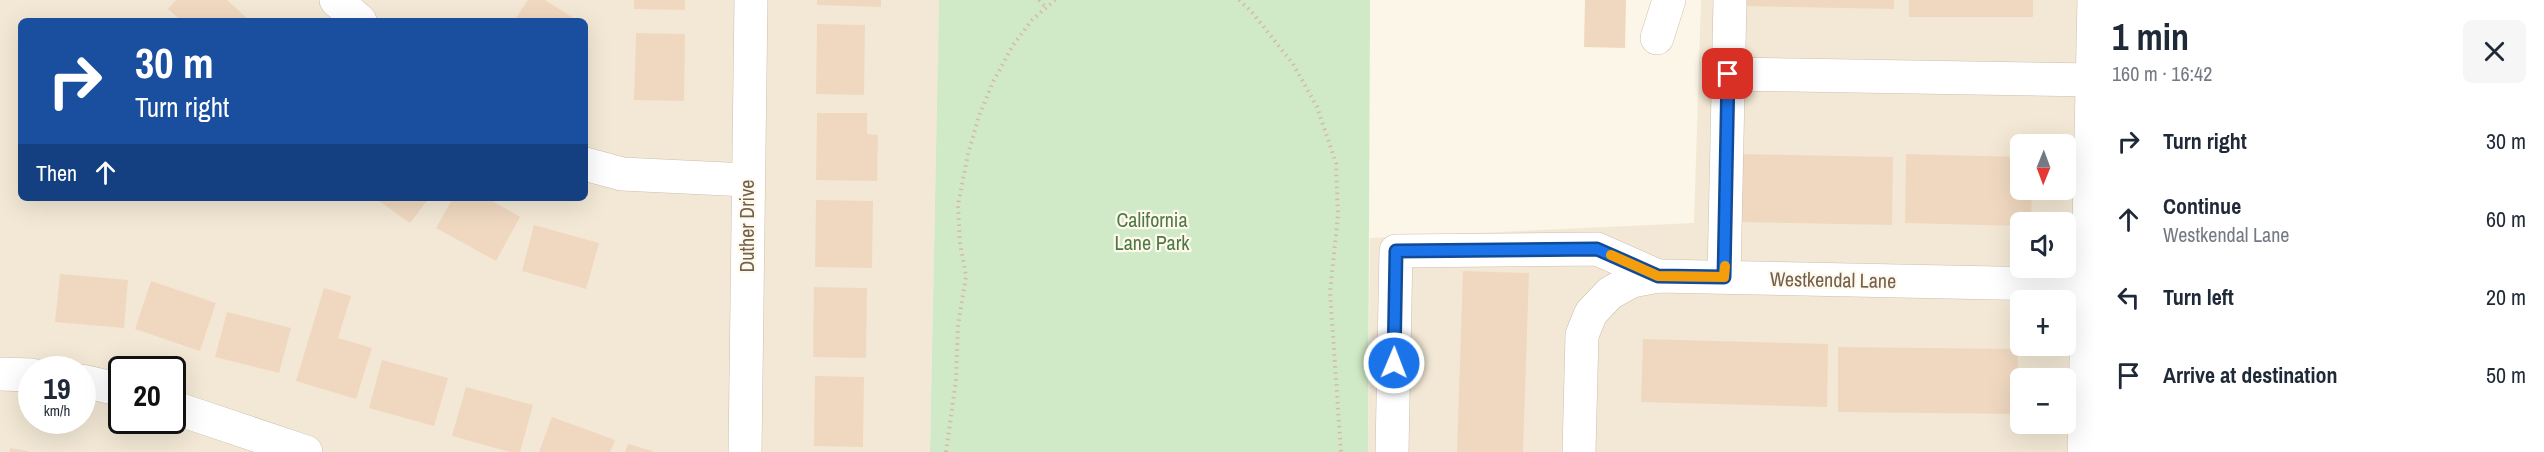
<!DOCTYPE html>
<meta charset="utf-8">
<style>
:root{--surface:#fff;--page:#f6f6f7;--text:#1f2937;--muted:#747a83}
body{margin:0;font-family:"Archivo Narrow",sans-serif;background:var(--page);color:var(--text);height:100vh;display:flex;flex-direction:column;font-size:22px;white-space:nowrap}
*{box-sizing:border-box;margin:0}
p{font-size:20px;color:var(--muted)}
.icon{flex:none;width:33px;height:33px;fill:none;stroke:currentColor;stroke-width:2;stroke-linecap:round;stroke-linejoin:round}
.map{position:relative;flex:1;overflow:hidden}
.details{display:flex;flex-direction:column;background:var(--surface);width:450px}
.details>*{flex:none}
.hud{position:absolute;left:18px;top:18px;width:570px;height:183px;border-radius:9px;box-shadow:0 6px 24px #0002;background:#1a4fa0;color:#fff;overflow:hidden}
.needle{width:39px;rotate:181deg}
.tools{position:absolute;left:2010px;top:134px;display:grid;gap:12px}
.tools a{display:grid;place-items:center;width:66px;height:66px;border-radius:9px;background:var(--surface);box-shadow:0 6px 24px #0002;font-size:30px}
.speed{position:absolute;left:18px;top:356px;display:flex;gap:12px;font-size:30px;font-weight:700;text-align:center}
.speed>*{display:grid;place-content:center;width:78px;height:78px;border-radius:50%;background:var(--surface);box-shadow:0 6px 24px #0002;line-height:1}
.speed small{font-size:15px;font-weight:400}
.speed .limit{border:3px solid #111;border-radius:9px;background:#fff;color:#111}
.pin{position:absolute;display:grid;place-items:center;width:51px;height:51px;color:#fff;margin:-26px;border-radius:12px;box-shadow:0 3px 9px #0006}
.me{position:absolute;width:66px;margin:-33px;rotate:1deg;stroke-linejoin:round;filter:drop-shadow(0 0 4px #0008)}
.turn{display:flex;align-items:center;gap:21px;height:126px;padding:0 18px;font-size:27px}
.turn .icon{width:78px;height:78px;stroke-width:2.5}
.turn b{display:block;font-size:42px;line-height:51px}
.then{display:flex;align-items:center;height:57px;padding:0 18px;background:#0003;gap:12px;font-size:22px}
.round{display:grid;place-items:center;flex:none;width:63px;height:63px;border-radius:9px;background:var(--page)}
.overview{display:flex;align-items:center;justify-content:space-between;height:102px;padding:0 18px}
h1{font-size:36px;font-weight:700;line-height:45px}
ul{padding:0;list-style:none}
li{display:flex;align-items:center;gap:18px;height:78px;padding:0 18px}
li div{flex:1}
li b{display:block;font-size:22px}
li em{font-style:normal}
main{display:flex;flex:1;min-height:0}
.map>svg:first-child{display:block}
.residential{fill:#f3e8d5;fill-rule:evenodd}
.green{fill:#d0e9c6}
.building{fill:#f0d8c0}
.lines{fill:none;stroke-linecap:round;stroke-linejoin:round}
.minor-casing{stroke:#cdbead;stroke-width:34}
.path{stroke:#d5bba3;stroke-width:4;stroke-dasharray:1.5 4.5;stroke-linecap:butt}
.minor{stroke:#fff;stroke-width:33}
.route-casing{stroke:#114b97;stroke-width:15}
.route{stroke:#1a73e8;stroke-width:10}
.slow{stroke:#f59e0b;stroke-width:10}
.labels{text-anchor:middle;stroke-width:4.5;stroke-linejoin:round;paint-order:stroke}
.park-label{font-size:20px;fill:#4e7944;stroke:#fef9ed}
.street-label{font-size:20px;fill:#745f4c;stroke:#fef9ed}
</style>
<main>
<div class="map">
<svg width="2094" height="452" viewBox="0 0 2094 452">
<rect width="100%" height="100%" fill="#fbf6e7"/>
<!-- residential -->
<g class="residential">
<path d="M0 0H939L930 452H0ZM21 21H585V198H21ZM32 369H82V420H32ZM122 369H172V420H122Z"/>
<path d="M1701 0H2094V452H1368L1370 238 1694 223ZM2020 144H2066V189H2020ZM2020 222H2066V267H2020ZM2020 300H2066V345H2020ZM2020 378H2066V423H2020Z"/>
</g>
<!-- green -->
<path class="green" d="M939 0H1370L1368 452H930Z"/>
<!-- building -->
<g class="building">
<path d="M176 0H227L249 20 182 21 168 9Z"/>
<path d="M528 0H545L578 21H514Z"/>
<path d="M634 0H685V10L634 9Z"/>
<path d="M817 0H881V7L817 5Z"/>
<path d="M1585 0H1626L1625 48 1584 47Z"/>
<path d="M1742 0H1894V9L1742 6Z"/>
<rect x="1909" y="0" width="124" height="17"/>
<path d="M817 24 865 25 864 95 816 94Z"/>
<path d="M636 33 685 34 684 101 634 100Z"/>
<path d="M817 113H867V134L878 135 877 181 816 180Z"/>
<path d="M1738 154 1893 157 1892 225 1737 222Z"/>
<path d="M1906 154 2020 157V189H2032L2031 222H2020V226L1905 223Z"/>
<path d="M375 198H429L410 223Z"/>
<path d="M453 198H487L520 217 496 261 436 228Z"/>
<path d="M816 200 873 201 872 268 815 267Z"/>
<path d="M534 225 599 243 586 289 522 271Z"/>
<path d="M1463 271 1529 273 1523 452H1457Z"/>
<path d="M60 274 128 280 124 328 55 322Z"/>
<path d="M151 281 216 303 200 351 135 329Z"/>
<path d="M814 287 867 288 866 358 813 357Z"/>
<path d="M324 288 351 296 338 338 372 348 356 399 296 381Z"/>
<path d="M227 312 291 328 279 373 215 357Z"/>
<path d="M1643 339 1828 344 1827 407 1641 402Z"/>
<path d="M1838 347 2018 349V414L1838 412Z"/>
<path d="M382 360 448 378 434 426 369 408Z"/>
<path d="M815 376 864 377 863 447 814 446Z"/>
<path d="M466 387 533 405 520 452H510L452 436Z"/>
<path d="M552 417 615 440 610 452H539Z"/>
<path d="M628 444 653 451V452H625Z"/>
<path d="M10 448 28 451V452H10Z"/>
</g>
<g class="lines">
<!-- minor casing -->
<g class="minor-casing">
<g id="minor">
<path d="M336 0 360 21"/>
<path d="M1657 38 1669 0"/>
<path d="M1728 74 2092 80"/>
<path d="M585 164 622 174 747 180"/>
<path d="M1724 277 1730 0"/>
<path d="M0 374 32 375"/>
<path d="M82 381 122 390"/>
<path d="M172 407 306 452"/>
<path d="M745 452 751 0"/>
<path d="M1392 452 1396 251 1597 249 1658 276"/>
<path d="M1579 452 1582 335 1591 313 1610 293 1632 281 1658 276 2088 285"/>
<path d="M2084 452 2094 0"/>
</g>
</g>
<!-- path -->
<g class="path">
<path d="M1039 0 1046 8"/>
<path d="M1239 0 1251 11 1293 64 1317 107 1336 163 1338 216 1330 292 1341 452"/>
<path d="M946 452 956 380 958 326 966 276 960 243 958 205 968 154 979 116 993 82 1013 45 1032 20 1055 0"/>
</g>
<!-- minor -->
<use href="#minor" class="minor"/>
</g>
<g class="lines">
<!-- route casing -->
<g class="route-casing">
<path id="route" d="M1394 363 1396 251 1597 249 1658 276 1724 277 1728 74"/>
</g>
<!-- route -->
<use href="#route" class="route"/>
<!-- slow -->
<path class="slow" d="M1611 255 1658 276 1724 277 1725 266"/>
</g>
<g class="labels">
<!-- park labels -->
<g class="park-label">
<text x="1152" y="227">California<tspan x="1152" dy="23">Lane Park</tspan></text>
</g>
<!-- street labels -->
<g class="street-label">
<text transform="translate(747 226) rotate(-90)" y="7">Duther Drive</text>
<text transform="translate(1833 280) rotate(1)" y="7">Westkendal Lane</text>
</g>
</g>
</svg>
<div class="tools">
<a><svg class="needle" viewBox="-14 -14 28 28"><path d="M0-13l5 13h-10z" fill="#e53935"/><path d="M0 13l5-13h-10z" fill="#747a83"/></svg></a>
<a><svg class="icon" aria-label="sound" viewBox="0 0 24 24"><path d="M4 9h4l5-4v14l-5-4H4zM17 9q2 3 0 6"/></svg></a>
<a>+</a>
<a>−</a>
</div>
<div class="speed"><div>19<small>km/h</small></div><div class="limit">20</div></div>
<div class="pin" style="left:1728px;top:74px;background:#d93025"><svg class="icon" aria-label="arrive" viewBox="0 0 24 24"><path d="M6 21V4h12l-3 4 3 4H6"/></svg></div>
<svg class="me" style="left:1394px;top:363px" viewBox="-20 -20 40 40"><circle r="17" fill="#1a73e8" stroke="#fff" stroke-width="3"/><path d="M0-11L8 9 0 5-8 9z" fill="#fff"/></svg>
<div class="hud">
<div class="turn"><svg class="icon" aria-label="right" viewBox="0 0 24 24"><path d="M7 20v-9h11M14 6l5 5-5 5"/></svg><div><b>30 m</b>Turn right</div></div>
<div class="then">Then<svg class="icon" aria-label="ahead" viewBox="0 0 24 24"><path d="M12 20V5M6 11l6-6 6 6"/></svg></div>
</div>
</div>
<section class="details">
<div class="overview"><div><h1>1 min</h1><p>160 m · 16:42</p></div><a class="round"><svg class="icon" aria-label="close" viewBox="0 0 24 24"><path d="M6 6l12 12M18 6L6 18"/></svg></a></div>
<ul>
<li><svg class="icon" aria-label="right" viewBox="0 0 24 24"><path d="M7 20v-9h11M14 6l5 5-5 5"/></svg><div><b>Turn right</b></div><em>30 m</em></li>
<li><svg class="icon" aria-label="ahead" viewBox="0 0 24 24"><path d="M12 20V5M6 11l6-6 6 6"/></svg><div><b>Continue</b><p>Westkendal Lane</p></div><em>60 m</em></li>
<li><svg class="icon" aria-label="left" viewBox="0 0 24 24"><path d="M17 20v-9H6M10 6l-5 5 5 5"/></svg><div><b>Turn left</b></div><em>20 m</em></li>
<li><svg class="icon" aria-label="arrive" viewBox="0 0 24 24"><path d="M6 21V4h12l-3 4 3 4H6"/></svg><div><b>Arrive at destination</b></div><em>50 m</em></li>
</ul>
</section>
</main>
